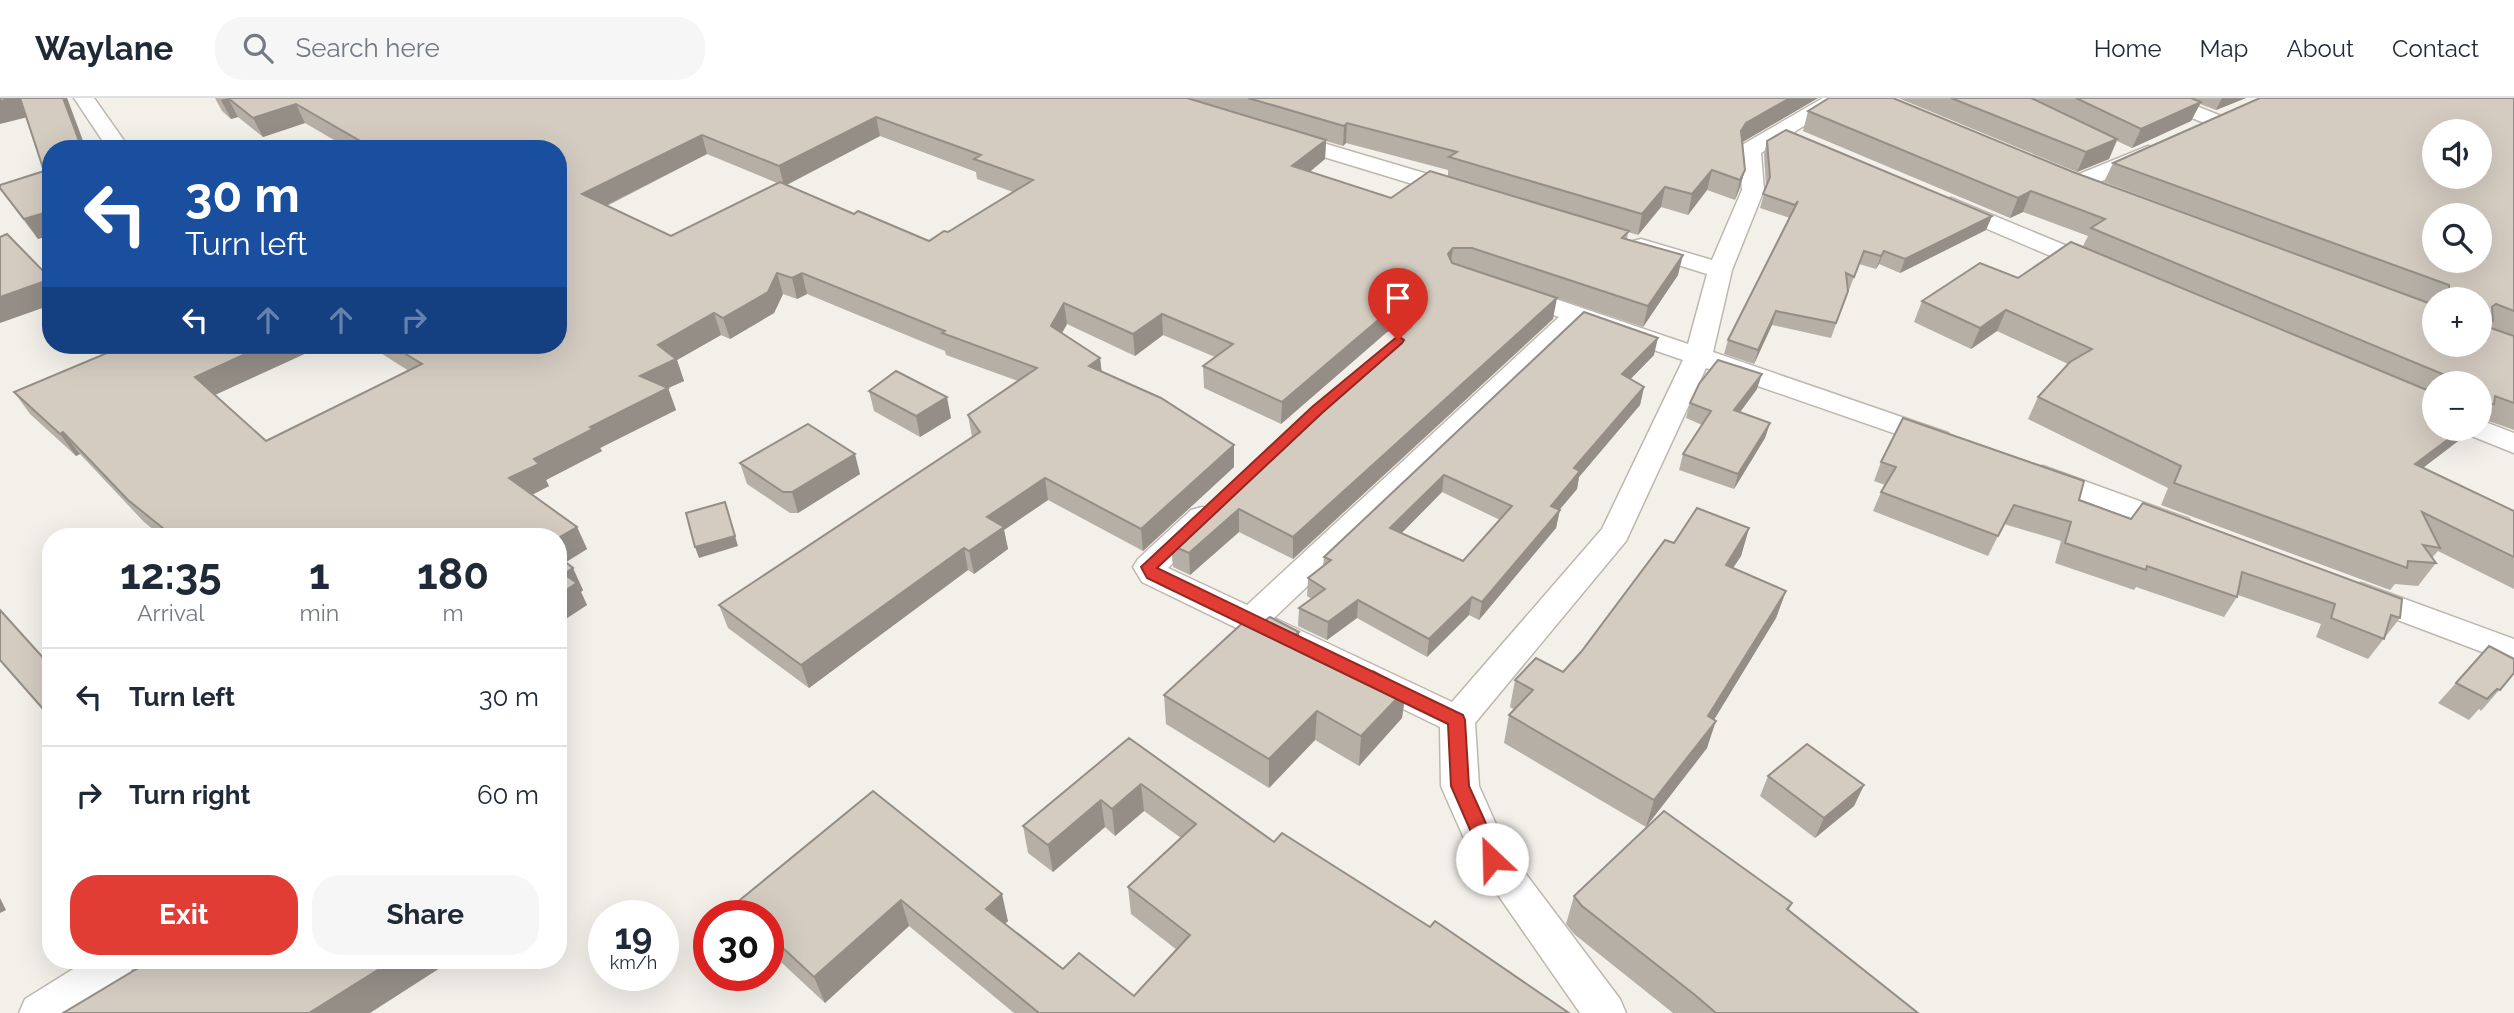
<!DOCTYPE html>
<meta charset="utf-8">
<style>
:root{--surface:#fff;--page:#f6f6f7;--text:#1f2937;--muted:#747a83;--line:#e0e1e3;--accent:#e13d34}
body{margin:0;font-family:Raleway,sans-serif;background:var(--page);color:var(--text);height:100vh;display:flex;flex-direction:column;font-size:26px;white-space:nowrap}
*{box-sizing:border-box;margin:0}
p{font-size:23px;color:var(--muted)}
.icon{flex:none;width:38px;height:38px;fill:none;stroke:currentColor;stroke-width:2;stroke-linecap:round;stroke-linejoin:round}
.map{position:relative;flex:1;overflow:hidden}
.details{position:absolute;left:42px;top:430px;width:525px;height:441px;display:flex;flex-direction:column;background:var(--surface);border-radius:28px;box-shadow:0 7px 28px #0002}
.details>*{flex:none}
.guide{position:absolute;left:42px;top:42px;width:525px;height:214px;border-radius:28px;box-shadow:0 7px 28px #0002;background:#1a4fa0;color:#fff;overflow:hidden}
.controls{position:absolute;left:2422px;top:21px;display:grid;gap:14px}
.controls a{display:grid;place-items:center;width:70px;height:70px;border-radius:50%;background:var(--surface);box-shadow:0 7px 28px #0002;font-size:35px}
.speed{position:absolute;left:588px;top:802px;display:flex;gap:14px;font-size:35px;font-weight:700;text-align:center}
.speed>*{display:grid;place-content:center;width:91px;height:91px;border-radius:50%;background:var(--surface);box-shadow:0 7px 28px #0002;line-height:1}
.speed small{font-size:18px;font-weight:400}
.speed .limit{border:10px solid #d22;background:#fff;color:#111}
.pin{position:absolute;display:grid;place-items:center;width:60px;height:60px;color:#fff;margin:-72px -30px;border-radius:50% 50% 50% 0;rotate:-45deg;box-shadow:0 0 7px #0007}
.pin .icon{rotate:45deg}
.me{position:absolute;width:77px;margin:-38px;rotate:336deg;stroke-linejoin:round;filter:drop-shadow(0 0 5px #0008)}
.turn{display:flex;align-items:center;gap:24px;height:147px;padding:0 28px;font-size:32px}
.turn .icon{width:91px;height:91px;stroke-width:2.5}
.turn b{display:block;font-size:49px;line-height:60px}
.lanes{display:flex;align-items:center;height:66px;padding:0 28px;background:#0003;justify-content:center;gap:35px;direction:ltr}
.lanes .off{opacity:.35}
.eta{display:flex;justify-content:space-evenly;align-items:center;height:119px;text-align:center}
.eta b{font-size:42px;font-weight:700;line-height:49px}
.cta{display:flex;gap:14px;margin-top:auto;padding:14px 28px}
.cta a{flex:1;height:80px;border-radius:28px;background:var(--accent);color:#fff;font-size:28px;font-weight:700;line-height:80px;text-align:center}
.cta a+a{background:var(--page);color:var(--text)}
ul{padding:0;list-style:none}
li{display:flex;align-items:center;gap:21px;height:98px;padding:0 28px;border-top:2px solid var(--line)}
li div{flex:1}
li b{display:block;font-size:26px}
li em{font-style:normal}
header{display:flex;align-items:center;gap:42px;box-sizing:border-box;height:98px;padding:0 35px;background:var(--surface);border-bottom:2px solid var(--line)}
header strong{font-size:33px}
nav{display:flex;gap:38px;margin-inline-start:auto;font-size:24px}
.search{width:490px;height:63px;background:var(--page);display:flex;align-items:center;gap:18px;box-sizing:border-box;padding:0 24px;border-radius:28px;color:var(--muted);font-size:26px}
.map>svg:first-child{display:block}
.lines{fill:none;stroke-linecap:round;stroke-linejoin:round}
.minor-casing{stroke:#beb7ae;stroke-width:3}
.minor{fill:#fff;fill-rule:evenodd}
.wall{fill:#b6afa6;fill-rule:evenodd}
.shaded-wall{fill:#948e87}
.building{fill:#d4cbc1;stroke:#948e87;stroke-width:2;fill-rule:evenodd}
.route{fill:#e13d34;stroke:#922822;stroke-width:2}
</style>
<header>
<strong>Waylane</strong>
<div class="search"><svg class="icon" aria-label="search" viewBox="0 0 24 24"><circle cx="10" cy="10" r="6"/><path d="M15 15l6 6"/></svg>Search here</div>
<nav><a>Home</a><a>Map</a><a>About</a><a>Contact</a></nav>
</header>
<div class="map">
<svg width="2514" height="915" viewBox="0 0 2514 915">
<rect width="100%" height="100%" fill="#f3f0ea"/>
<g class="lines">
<!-- minor casing -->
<g class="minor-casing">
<g id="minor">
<path d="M74 0H94L130 51H108Z"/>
<path d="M1823 0H1848L1761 55 1764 92 1732 172 1713 254 1948 335 1952 341 1948 347 1938 350 1928 347 1706 270 1626 443 1475 625 1479 688 1507 751 1620 901 1626 915H1580L1473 761 1441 688 1440 629 1142 484 1133 469 1138 461 1191 412 1202 409 1213 412 1217 419 1213 426 1168 470 1247 507 1559 219 1505 200 1501 195 1505 190 1514 187 1523 190 1688 246 1707 176 1633 153 1629 148 1633 143 1641 141 1712 162 1742 92 1739 52 1742 47ZM1581 227 1683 262 1602 431 1452 604 1274 520Z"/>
<path d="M2149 0H2177L2221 18 2224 22 2221 26H2207L2152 4Z"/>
<path d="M1286 34 1468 88 1471 93 1468 98H1452L1278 45 1275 40 1278 35Z"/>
<path d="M2148 48 2156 50 2159 55 2156 60 2083 91H2067L2064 86 2067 81Z"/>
<path d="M1951 100 2106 164 2109 169 2106 174 2097 176 2088 174 1943 112 1939 107 1943 102Z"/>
<path d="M2480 322 2514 335V355L2469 337 2465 331H2480Z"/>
<path d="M2043 368 2189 421 2193 428 2189 435 2178 438 2033 384 2028 377 2033 370Z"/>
<path d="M2361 485 2514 541V566L2350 504 2345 496 2350 488Z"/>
<path d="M86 863H130L133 869 127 882 76 915H19L25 901Z"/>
</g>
</g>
<!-- minor -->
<use href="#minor" class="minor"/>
</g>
<!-- wall -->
<g class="wall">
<path d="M0 0H67L86 51H51V137L38 141 12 107 0 90 44 73 26 19Z"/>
<path d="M215 0H1818L1742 44 1745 72 1739 92 1735 102 1707 92 1688 117 1661 109 1638 137 1628 134 1627 141 1678 177 1643 229 1511 185 1553 221 1293 461 1239 434 1190 477 1173 469 1171 447 1405 233 1397 231 1387 234 1281 326 1204 290 1203 268 1215 259 1163 237 1135 258 1067 226 1062 235 1100 260 1102 274 1234 369 1143 453 1048 402 1004 432 1008 451 974 476 968 472 809 590 728 530 719 507 972 339 968 317 1018 283 946 257 945 253 807 196 797 201 783 196 774 215 730 241 721 237 677 262 684 283 668 290 676 312 600 350 602 353 546 382 549 388 532 397 577 429 587 451 566 464 583 492 581 494 587 507 558 526V439H162L144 424 80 356 76 358 30 316 14 294 126 247H324L215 297 266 343 409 273 368 247H558L346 49 305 25 263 39 238 19 231 21 222 13ZM880 38 976 74 977 81 1013 94 948 134 929 143 854 116 787 87ZM1326 43 1343 48 1346 45 1448 72V78L1391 100 1310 74 1325 61ZM707 56 777 85 671 138 607 108Z"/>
<path d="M1898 0H2246L2216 12 2200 6 2191 23 2132 50 2117 43 2109 61 2077 74Z"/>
<path d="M2514 0V332L2483 321 2480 325V285H2434V331L2466 337 2423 370 2514 413V491L2438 453 2432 460 2436 465 2418 488 2395 486 2390 492 2161 407 2168 390 2028 321 2038 299 2068 266 1997 233 1971 251 1914 224 1922 203 2018 180 2083 148 2088 138 2023 114 2010 120 1803 33 1808 13 2073 74 2309 161 2104 84 2113 65ZM2434 201H2480L2434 247Z"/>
<path d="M1767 43 1992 118 1986 132 1900 175 1879 166 1876 171 1859 166 1849 192H1848L1843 207 1831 240 1772 227 1754 266 1724 256 1728 242 1790 120 1760 110 1766 89 1764 56Z"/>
<path d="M1584 214 1654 257 1630 281 1644 289 1640 307 1579 379 1577 391 1559 412 1556 430 1479 522 1469 517 1427 559 1357 520 1327 542 1298 528 1299 510 1312 501 1307 498 1308 480 1323 468 1324 459ZM1442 394 1500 422 1463 463 1401 435Z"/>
<path d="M1757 291 1740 314 1770 325 1765 340 1734 391 1679 372 1683 356 1702 327 1686 320 1690 305Z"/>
<path d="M869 293 951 320 920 339 874 313Z"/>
<path d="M1881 364 2079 402 2400 520 2368 561 2316 539 2321 526 2238 497 2237 499 2224 519 2136 489 2134 492 2055 465 2061 443 2004 426 1988 458 1873 413 1881 394 1885 387 1874 383Z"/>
<path d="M740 365 860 376 798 415H790L747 386Z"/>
<path d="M1749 430 1741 458 1733 470 1786 493 1776 520 1714 621 1707 650 1646 729 1504 645 1509 617 1515 612 1510 609 1515 582 1563 574 1581 554 1674 445Z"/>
<path d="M1260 526 1299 534V548L1363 584 1406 591 1402 620 1359 668 1315 642 1269 690 1166 626 1164 597Z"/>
<path d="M2489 548 2514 575 2481 613 2479 611 2469 622 2438 605Z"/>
<path d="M1129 640 1274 744 1430 829 1569 915H1014L909 828 825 905 768 852V817H740L735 806 873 693 1008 823 1005 826 1063 871 1134 898 1177 852 1131 816 1128 789 1181 740 1144 713 1115 738 1105 729 1053 774 1028 755 1023 728Z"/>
<path d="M1768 678 1864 687 1854 708 1815 740 1760 698Z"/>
<path d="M1574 798 1792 805 1789 812 1918 915H1673L1574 836 1566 826Z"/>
</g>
<!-- shaded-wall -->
<g class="shaded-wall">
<path d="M15 0H20L32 18 0 26V3Z"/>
<path d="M63 0H67L86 51H82Z"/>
<path d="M228 0 238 19 231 21 221 2Z"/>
<path d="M1790 0H1818L1741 45V33L1746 25Z"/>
<path d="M2222 0H2246L2216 12Z"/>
<path d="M2201 4 2191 23 2132 50 2141 31Z"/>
<path d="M296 6 305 25 263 39 253 20Z"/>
<path d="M876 19 880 38 784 88 779 68Z"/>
<path d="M1347 25 1346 45 1343 48 1344 28Z"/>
<path d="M702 37 707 56 589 116 582 96Z"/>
<path d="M2117 41 2109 61 2077 74 2086 54Z"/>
<path d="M1326 42 1325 61 1292 88V68Z"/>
<path d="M1712 72 1707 92 1688 117 1692 96Z"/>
<path d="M1745 72 1739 92 1735 102 1740 82Z"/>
<path d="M1665 89 1661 109 1638 137 1642 116Z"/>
<path d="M2031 93 2023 114 2010 120 2018 100Z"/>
<path d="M51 113V137L38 141 24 121Z"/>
<path d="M1992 118 1986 132 1900 175 1905 161Z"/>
<path d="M1453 150 1450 170 1448 156Z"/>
<path d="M1884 153 1879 166 1876 171 1881 158Z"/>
<path d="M1683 157 1678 177 1643 229 1648 208Z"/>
<path d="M777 175 783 196 774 215 730 241 723 220Z"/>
<path d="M802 175 807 196 797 201 792 180Z"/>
<path d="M51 181V207L0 225V199Z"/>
<path d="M1557 200 1553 221 1293 461V439Z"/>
<path d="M1064 205 1067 226 1054 249 1051 228Z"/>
<path d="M1399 210 1397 231 1387 234 1281 326 1282 304 1389 213Z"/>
<path d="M2006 212 1997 233 1971 251 1980 230Z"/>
<path d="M1776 213 1772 227 1754 266 1758 252Z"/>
<path d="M714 215 721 237 677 262 684 283 648 299 640 278 658 247Z"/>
<path d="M1162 216 1163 237 1135 258 1133 236Z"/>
<path d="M1658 240 1654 257 1618 294 1622 276Z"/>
<path d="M265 247H324L208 300 195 279Z"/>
<path d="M1100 260 1102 282 1089 268Z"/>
<path d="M1762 276 1757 291 1730 328 1734 312Z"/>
<path d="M1644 289 1640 307 1579 379 1577 391 1550 423 1560 412 1556 430 1479 522 1482 504 1551 408 1574 370Z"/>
<path d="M668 290 676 312 600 350 602 353 546 382 549 388 520 403 509 380 534 361 590 329Z"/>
<path d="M947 299 951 320 920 339 916 318Z"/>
<path d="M1770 325 1765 340 1734 391 1738 376Z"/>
<path d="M2462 331H2471L2466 337 2399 388 2415 366Z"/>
<path d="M63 334 80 356 76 358 60 336Z"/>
<path d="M1234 347V369L1143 453 1141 431Z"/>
<path d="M855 356 860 376 798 415 792 394Z"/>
<path d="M1444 377 1442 394 1389 448 1390 430Z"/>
<path d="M1045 380 1048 402 1004 432 1008 451 974 476 969 453 987 419Z"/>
<path d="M725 404 738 448 699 460 695 449Z"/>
<path d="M1239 411V434L1190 477 1189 455Z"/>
<path d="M577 429 587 451 558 469V440Z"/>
<path d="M1749 430 1741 458 1717 494 1726 467Z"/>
<path d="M964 450 968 472 809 590 801 567Z"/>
<path d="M573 470 583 492 581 494 587 507 558 526V497L564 476Z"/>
<path d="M1786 493 1776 520 1703 640 1716 623 1707 650 1646 729 1654 702 1708 618Z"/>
<path d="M1472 499 1469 517 1427 559 1429 541Z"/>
<path d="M1358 502 1357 520 1327 542 1328 524Z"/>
<path d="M1299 534 1298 563 1288 542Z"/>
<path d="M1406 591 1402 620 1359 668 1361 638Z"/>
<path d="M1317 613 1315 642 1269 690V661Z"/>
<path d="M1141 686 1144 713 1115 738 1112 711Z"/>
<path d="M1864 687 1854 708 1815 740 1824 720Z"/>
<path d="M1101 702 1105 729 1053 774 1048 747Z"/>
<path d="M1002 796 1008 823 992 837 986 811Z"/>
<path d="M0 800 6 812 0 815Z"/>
<path d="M901 802 909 828 825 905 814 879Z"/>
<path d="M392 863H451L370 915H309Z"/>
</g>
<!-- building -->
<g class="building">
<path d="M0 0H15L0 3Z"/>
<path d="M20 0H63L82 51H51V113L24 121 0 90V87L44 73Z"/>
<path d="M228 0H1187L1326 42 1292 68 1391 100 1430 73 1629 133 1622 140 1683 157 1648 208 1472 150H1453L1448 156 1452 165 1557 200 1293 439 1239 411 1189 455 1171 447 1330 298 1411 229 1415 219 1409 212 1399 210 1389 213 1282 304 1203 268 1233 246 1162 216 1133 236 1064 205 1051 228 1100 260 1089 268 1161 300 1234 347 1141 431 1045 380 987 419 1004 429 969 453 964 450 801 567 719 507 980 334 968 317 1037 270 942 235 945 233 802 175 792 180 777 175 768 194 723 220 714 215 658 247 676 261 640 278 668 290 590 329 593 331 534 361 539 366 509 380 577 429 558 440 174 439 128 402 63 334 60 336 14 294 126 247H265L195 279 266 343 422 266 391 247H558V51H342L360 43 296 6 253 20ZM876 19 981 57 974 61 1033 82 948 134 944 133 929 143 858 113 854 116 780 84 671 138 582 96 702 37 779 68Z"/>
<path d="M1248 0H1790L1746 25 1741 33 1745 72 1740 82 1712 72 1692 96 1665 89 1642 116 1449 59 1457 54 1347 25 1344 28Z"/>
<path d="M1829 0H1893L2073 74 2434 207V247H2480V201H2450L2449 187 2113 65 2260 0H2514V213L2496 206 2492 209 2493 223 2482 224V227L2514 238V305L2495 298 2494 306 2480 307V285H2452V280L2091 130 2105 121 2031 93 2018 100 1808 13ZM2434 33H2480V79H2434ZM2434 117H2480V163H2434Z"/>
<path d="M1951 0H2031L2117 41 2086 54Z"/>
<path d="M2076 0H2191L2201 4 2141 31Z"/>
<path d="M1786 32 1992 118 1905 161 1884 153 1881 158 1864 153 1854 179 1846 175 1848 193 1836 225 1776 213 1758 252 1728 242 1798 103 1795 107 1763 96 1770 79 1767 43Z"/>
<path d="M7 136 51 181 0 199V139Z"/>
<path d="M2071 144 2434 295V331H2462L2415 366 2514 413V459L2422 414 2440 450 2423 447 2436 465 2408 463 2407 470 2174 385 2181 368 2038 299 2070 264 2092 251 2006 212 1980 230 1922 203 1980 165 2018 180Z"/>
<path d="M1584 214 1658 240 1622 276 1644 289 1574 370 1580 373 1551 408 1560 412 1482 504 1472 499 1429 541 1358 502 1328 524 1299 510 1325 491 1308 480 1331 462 1324 459ZM1444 377 1512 408 1463 463 1390 430Z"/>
<path d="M1718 262 1762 276 1734 312 1770 325 1738 376 1683 356 1711 313 1690 305 1699 286Z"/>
<path d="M896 273 947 299 916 318 869 293Z"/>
<path d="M1903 320 2084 383 2079 402 2131 421 2143 405 2402 501 2400 520 2391 517 2384 541 2331 520 2335 506 2242 474 2237 499 2147 468 2146 472 2065 445 2071 424 2014 407 1998 438 1881 394 1896 369 1881 364Z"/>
<path d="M808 326 855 356 792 394H783L740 365Z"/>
<path d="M725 404 735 438 695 449 686 415Z"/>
<path d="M1697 410 1749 430 1726 467 1786 493 1708 618 1716 623 1654 702 1509 617 1533 592 1515 582 1536 560 1563 574 1581 554 1665 442 1674 445Z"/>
<path d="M558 458 573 470 564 476 577 485 558 497Z"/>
<path d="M0 512 46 563 51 561V620L0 562Z"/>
<path d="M1270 519 1299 534 1288 542 1363 584 1373 573 1406 591 1361 638 1317 613 1269 661 1164 597 1248 520 1260 526Z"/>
<path d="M2489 548 2514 561V575L2500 592 2497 591 2487 601 2456 585Z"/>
<path d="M1129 640 1274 744 1282 735 1430 829 1435 823 1569 915H1039L901 802 814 879 768 836V817H748L735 806 873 693 1002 796 986 811 1063 871 1079 855 1134 898 1190 837 1128 789 1196 726 1141 686 1112 711 1101 702 1048 747 1023 728Z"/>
<path d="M1807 646 1864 687 1824 720 1768 678Z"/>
<path d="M1664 713 1792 805 1787 811 1918 915H1716L1695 897 1582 808 1574 798Z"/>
<path d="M150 863H392L309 915H63Z"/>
</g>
<!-- route -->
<path class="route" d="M1398 238 1404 242 1402 245 1322 315 1157 470 1463 617 1465 622 1469 688 1502 761 1499 766 1492 769 1485 766 1451 688 1448 626 1147 480 1141 469 1312 309Z"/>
</svg>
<div class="controls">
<a><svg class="icon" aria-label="sound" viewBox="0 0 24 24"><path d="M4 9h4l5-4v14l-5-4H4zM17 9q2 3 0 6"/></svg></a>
<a><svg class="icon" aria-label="search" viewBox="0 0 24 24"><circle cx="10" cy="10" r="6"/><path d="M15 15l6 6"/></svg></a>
<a>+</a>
<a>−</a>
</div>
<div class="speed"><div>19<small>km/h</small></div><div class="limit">30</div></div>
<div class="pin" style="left:1398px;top:242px;background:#d93025"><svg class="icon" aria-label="arrive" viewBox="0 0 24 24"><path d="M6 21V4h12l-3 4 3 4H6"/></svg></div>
<svg class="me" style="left:1492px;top:761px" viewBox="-20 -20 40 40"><circle r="19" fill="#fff"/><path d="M0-13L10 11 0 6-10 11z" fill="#e13d34"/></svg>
<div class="guide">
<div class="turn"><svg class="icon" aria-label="left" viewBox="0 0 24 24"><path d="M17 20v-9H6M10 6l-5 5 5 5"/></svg><div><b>30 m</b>Turn left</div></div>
<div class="lanes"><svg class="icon" aria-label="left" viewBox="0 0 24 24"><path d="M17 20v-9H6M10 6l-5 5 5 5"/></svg><svg class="icon off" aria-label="ahead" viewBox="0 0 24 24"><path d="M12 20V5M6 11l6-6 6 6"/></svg><svg class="icon off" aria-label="ahead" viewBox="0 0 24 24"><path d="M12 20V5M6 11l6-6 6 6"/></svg><svg class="icon off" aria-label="right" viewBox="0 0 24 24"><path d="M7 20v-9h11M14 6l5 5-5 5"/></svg></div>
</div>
<section class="details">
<div class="eta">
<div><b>12:35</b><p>Arrival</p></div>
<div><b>1</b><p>min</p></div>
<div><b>180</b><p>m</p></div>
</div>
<ul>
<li><svg class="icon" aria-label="left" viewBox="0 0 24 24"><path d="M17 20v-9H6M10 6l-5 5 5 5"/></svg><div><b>Turn left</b></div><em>30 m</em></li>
<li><svg class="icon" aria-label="right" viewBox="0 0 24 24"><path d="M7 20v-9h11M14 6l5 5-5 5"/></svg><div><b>Turn right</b></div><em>60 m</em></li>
</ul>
<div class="cta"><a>Exit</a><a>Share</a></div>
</section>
</div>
